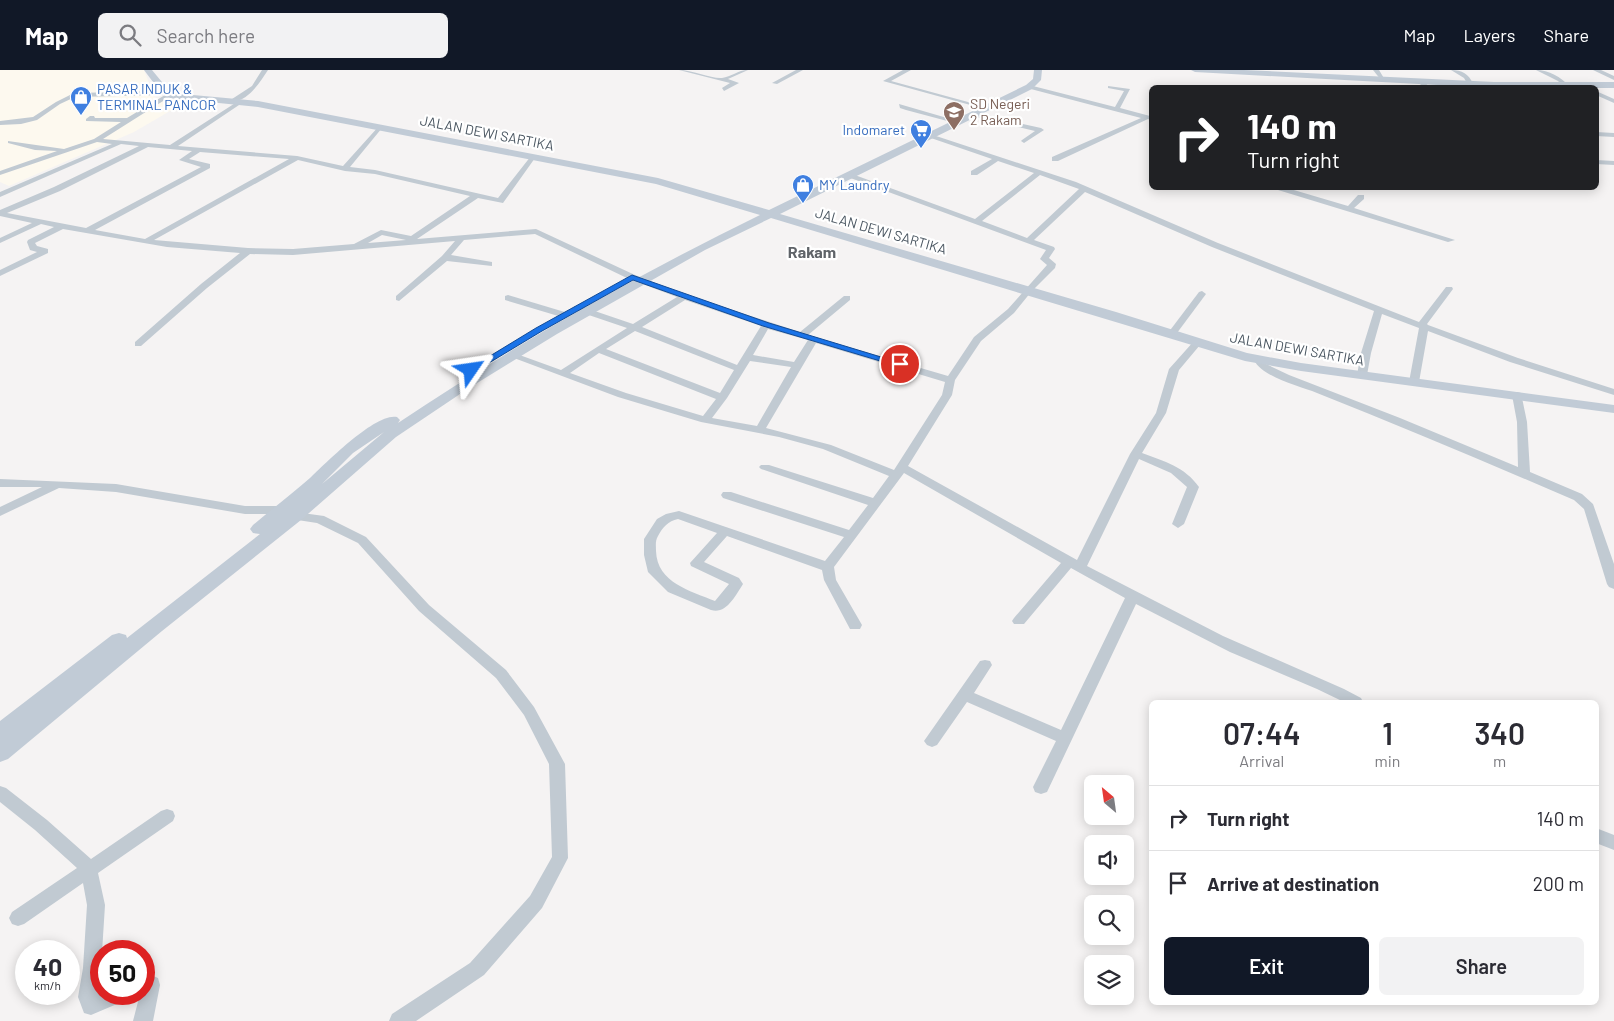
<!DOCTYPE html>
<style>
:root{--surface:#fff;--page:#f2f2f3;--text:#2b2b33;--muted:#7c7c81;--line:#e1e1e2;--accent:#111827}
body{margin:0;font-family:Barlow,sans-serif;background:var(--page);color:var(--text);height:100vh;display:flex;flex-direction:column;font-size:19px;white-space:nowrap}
*{box-sizing:border-box;margin:0}
p{font-size:16px;color:var(--muted)}
.icon{flex:none;width:28px;height:28px;fill:none;stroke:currentColor;stroke-width:2;stroke-linecap:round;stroke-linejoin:round}
.map{position:relative;flex:1;overflow:hidden}
.sheet{position:absolute;left:1149px;top:630px;width:450px;height:305px;display:flex;flex-direction:column;background:var(--surface);border-radius:8px;box-shadow:0 2px 12px #0003}
.sheet>*{flex:none}
.banner{position:absolute;left:1149px;top:15px;width:450px;height:105px;border-radius:8px;box-shadow:0 2px 12px #0003;background:#202124;color:#fff;overflow:hidden}
.needle{width:32px;rotate:331deg}
.buttons{position:absolute;left:1084px;top:705px;display:grid;gap:10px}
.buttons a{display:grid;place-items:center;width:50px;height:50px;border-radius:8px;background:var(--surface);box-shadow:0 2px 12px #0003;font-size:25px}
.speed{position:absolute;left:15px;top:870px;display:flex;gap:10px;font-size:25px;font-weight:700;text-align:center}
.speed>*{display:grid;place-content:center;width:65px;height:65px;border-radius:50%;background:var(--surface);box-shadow:0 2px 12px #0003;line-height:1}
.speed small{font-size:12px;font-weight:400}
.speed .limit{border:8px solid #d22;background:#fff;color:#111}
.pin{position:absolute;display:grid;place-items:center;width:42px;height:42px;color:#fff;margin:-21px;border:2px solid #fff;border-radius:50%;box-shadow:0 1px 5px #0007}
.me{position:absolute;width:55px;margin:-28px;rotate:58deg;stroke-linejoin:round;filter:drop-shadow(0 0 4px #0008)}
.turn{display:flex;align-items:center;gap:18px;height:105px;padding:0 15px;font-size:22px}
.turn .icon{width:65px;height:65px;stroke-width:2.5}
.turn b{display:block;font-size:35px;line-height:42px}
.eta{display:flex;justify-content:space-evenly;align-items:center;height:85px;text-align:center}
.eta b{font-size:30px;font-weight:600;line-height:35px}
.cta{display:flex;gap:10px;margin-top:auto;padding:10px 15px}
.cta a{flex:1;height:58px;border-radius:8px;background:var(--accent);color:#fff;font-size:20px;font-weight:600;line-height:58px;text-align:center}
.cta a+a{background:var(--page);color:var(--text)}
ul{padding:0;list-style:none}
li{display:flex;align-items:center;gap:15px;height:65px;padding:0 15px;border-top:1px solid var(--line)}
li div{flex:1}
li b{display:block;font-size:19px}
li em{font-style:normal}
header{display:flex;align-items:center;gap:30px;box-sizing:border-box;height:70px;padding:0 25px;background:var(--accent);color:#fff}
header strong{font-size:24px}
nav{display:flex;gap:28px;margin-inline-start:auto;font-size:18px}
.search{width:350px;height:45px;background:var(--page);display:flex;align-items:center;gap:12px;box-sizing:border-box;padding:0 18px;border-radius:8px;color:var(--muted);font-size:19px}
.map>svg:first-child{display:block}
.commercial{fill:#fdf9ef}
.lines{fill:none;stroke-linecap:round;stroke-linejoin:round}
.street{fill:#c1cad2;fill-rule:evenodd}
.secondary{fill:#c1cbd6;fill-rule:evenodd}
.route{fill:#1a73e8;stroke:#114b97}
.labels{text-anchor:middle;stroke-width:4.5;stroke-linejoin:round;paint-order:stroke}
.far-shop-label{font-size:14px;fill:#366cbe;stroke:#fff;text-anchor:start}
.far-education-label{font-size:14px;fill:#785e54;stroke:#fff;text-anchor:start}
.far-street-label{font-size:14px;fill:#4a5661;stroke:#fff}
.far-quarter-label{font-size:16px;font-weight:bold;fill:#5f6368;stroke:#fff}
</style>
<header>
<strong>Map</strong>
<div class="search"><svg class="icon" aria-label="search" viewBox="0 0 24 24"><circle cx="10" cy="10" r="6"/><path d="M15 15l6 6"/></svg>Search here</div>
<nav><a>Map</a><a>Layers</a><a>Share</a></nav>
</header>
<div class="map">
<svg width="1614" height="951" viewBox="0 0 1614 951">
<rect width="100%" height="100%" fill="#f5f3f3"/>
<!-- commercial -->
<path class="commercial" d="M0 0H144L155 28 189 30 134 62 9 116 0 112Z"/>
<g class="lines">
<!-- street -->
<g class="street">
<path d="M262 0H268C260 12 248 32 232 31V29L252 16Z"/>
<path d="M679 0C692 0 712 9 722 8 731 7 738 0 748 0L728 9 739 13 724 21 722 18 730 13Z"/>
<path d="M796 0H803L777 14 772 13Z"/>
<path d="M903 0H911L891 11 990 38 985 39 883 11Z"/>
<path d="M1373 0H1379L1385 10H1381Z"/>
<path d="M1451 0C1462 0 1469 4 1473 14L1468 15 1464 8Z"/>
<path d="M1536 0C1549 0 1561 7 1569 16L1564 17 1558 11Z"/>
<path d="M1593 0H1601L1614 6V10Z"/>
<path d="M1418 10H1422L1431 18H1424L1418 12Z"/>
<path d="M1029 15 1115 37 1124 21 1108 18V16L1130 19 1120 38 1150 46 1151 50 1148 49 1058 91H1052V87L1141 48 1027 18Z"/>
<path d="M166 21 171 24V26L103 69 170 75 240 30 242 31V33L178 76 297 86 343 96 379 56 382 58 350 97 375 100 498 128 531 86H535V88L503 133 478 128 417 169 536 159 635 205 687 225 800 262 844 226H850V230L808 265 948 306 974 267 1008 239 1047 195 1040 189 1046 180 845 106 852 104 975 149 1034 103 998 91 977 105H971V101L992 89 928 67V65L930 64 1076 112 1218 173 1419 252 1446 217H1452L1453 219 1427 254 1428 255 1518 288 1614 319V325L1510 292 1428 261 1419 312 1418 314H1410L1409 312 1419 258 1382 244 1371 283 1367 305 1366 307H1358L1357 305 1361 283 1374 241 1212 177 1085 122 1034 170 1054 177 1055 179 1049 188 1056 194 1055 198 1031 222 1014 243 981 271 955 310 952 325 908 396 1077 490 1130 384 1156 343 1169 299 1194 271H1200V275L1179 300 1166 343 1142 383C1164 391 1185 397 1199 417L1184 454 1178 458 1172 454 1187 417 1171 403 1139 389 1087 496 1223 566 1344 619 1361 628 1363 632H1344L1317 619 1230 582 1136 534 1047 722 1041 724 1035 722 1033 717 1056 671 967 632 937 675 932 677 927 675 924 671 980 591 985 590 990 591 992 595 974 623 1061 660 1125 528 1071 498 1024 554H1014L1012 551 1014 548 1061 493 904 403 834 497 836 510 862 555 860 559H850L824 510 822 500 727 466 704 492 739 508 743 514C736 525 726 545 711 540L668 522 648 502 644 485V469L657 449 666 444 679 441 825 491 844 467 723 428 721 425 723 422H731L849 460 868 435 761 399 759 397 761 395H769L873 428 889 406 823 379 779 367 701 352 618 327 506 285 511 282 514 283 561 300 627 258 574 240V236H580L633 254 677 227 629 209 535 164 464 170 451 185 492 192V196L447 191 399 231 396 230V226L442 186 455 171 293 185 250 184 207 218 141 276H135V272L201 214 240 183 167 177 63 159 35 173 37 176 48 179V183L0 206V200L37 182 30 180 27 172 28 170 54 157 41 154 0 173V168L32 153 0 146V140L54 117 139 76 121 74 0 127V122L112 74 97 72 0 105V101L57 81 35 80 8 73V71L64 79 94 69 121 52 86 51V49L90 46H94L95 48H127L165 25 75 27 60 34 37 50 21 54 0 55V51L33 47 56 32 74 23ZM148 77 192 81 179 90 201 97 86 158 7 143 60 121ZM200 82 289 89 145 169 95 160 210 98V94L189 89ZM298 90 345 101 375 104 470 126 411 166 381 160 354 174 293 179 248 178 154 170ZM1040 105 1079 119 1027 168 982 151ZM382 165 406 170 368 173ZM685 230 761 256 737 295 642 257ZM768 259 808 270 794 292 753 285ZM635 261 734 300 720 323 606 279ZM816 273 945 312 942 325 894 400 831 375 766 358ZM599 283 716 329 703 346 626 323 570 303ZM750 291 791 297 757 356 712 348 727 328ZM678 449 717 463 690 493 691 496 729 514 715 531C691 521 657 513 656 481 656 476 655 471 658 466 663 457 668 451 678 449Z"/>
<path d="M1596 21 1614 29V33L1596 25Z"/>
<path d="M899 34 954 50 951 52 906 40 900 38Z"/>
<path d="M973 43 1041 58 1044 60 1024 73 1021 71 1022 70 1035 61 971 46V44Z"/>
<path d="M1596 62 1614 63V67L1596 66Z"/>
<path d="M1596 90 1614 91V95L1596 94Z"/>
<path d="M1278 118H1287L1348 136 1358 125H1364V129L1354 138 1455 170 1448 172 1278 120Z"/>
<path d="M1202 221 1206 224 1174 267H1168V263L1199 222Z"/>
<path d="M508 225 568 243 570 245 565 248 505 230V226Z"/>
<path d="M1259 287 1263 288 1266 294 1289 305 1400 348 1518 397 1517 352 1512 325 1517 322 1521 323 1527 352 1530 402 1582 424 1593 434 1614 494V519L1609 517 1607 514 1584 439 1574 430C1488 393 1403 357 1317 323 1299 316 1262 307 1254 290Z"/>
<path d="M0 409 116 414 245 436H282L288 440 282 444H245L116 422 59 418 0 446V437L42 417H0Z"/>
<path d="M295 442 324 446 366 467 429 535 506 600 534 637 565 694 568 788 542 838 484 905 416 951H389L392 944 470 893 530 826 552 787 549 694 524 645 496 608 419 541 358 473 317 453 291 449 289 446Z"/>
<path d="M0 716 6 718 47 750 91 789 161 741 167 739 173 741 175 746 173 751 98 803 105 835 101 898 97 923 101 922V924H126L124 931 91 945 84 943 78 927 83 898 87 835 83 813 24 854 18 856 12 854 9 848 12 842 77 798 35 760 0 732Z"/>
<path d="M1596 758 1614 765V780L1596 773Z"/>
<path d="M144 902 158 908 160 915 153 951H133L140 924H144Z"/>
</g>
<!-- secondary -->
<g class="secondary">
<path d="M144 0H152L171 23 258 31 658 108 769 140 1026 15 1033 9 1034 0H1042L1041 10 1032 19 780 144 1116 242 1247 283 1301 293 1614 335V343L1301 301 1245 291 771 148 705 180 557 264 469 318 396 367 301 450 162 561 8 689 0 692V651L112 565 119 563 126 565 127 568 260 464 253 463 250 459 253 455C272 439 292 424 310 408 326 393 376 342 397 347L400 350 398 353C514 275 635 206 760 145L656 114 258 37 169 28 162 24ZM384 362 322 414 353 383Z"/>
<path d="M1191 0H1244L1494 12H1614V18H1493L1195 2Z"/>
</g>
</g>
<!-- route -->
<path class="route" d="M632 205 769 253 904 294 903 296H897L763 256 633 210 542 261 474 302H468L467 300 536 258Z"/>
<!-- icons -->
<defs>
<g id="shop-pin" transform="scale(1.125)"><path d="M0 17L-7.5 6A9.5 9.5 0 1 1 7.5 6Z" fill="#3f7fe0" stroke="#fff"/><path d="M-5-2.5h2.3a2.7 3.5 0 0 1 5.4 0H5L5.5 6h-11ZM-1.5-2.5h3a1.5 2.3 0 0 0-3 0Z" fill="#fff"/></g>
<g id="school-pin" transform="scale(1.125)"><path d="M0 17L-7.5 6A9.5 9.5 0 1 1 7.5 6Z" fill="#8d6e63" stroke="#fff"/><path d="M0-5L7-2L0 1L-7-2ZM-4 1L0 2.5L4 1V4Q0 6-4 4Z" fill="#fff"/></g>
<g id="supermarket-pin" transform="scale(1.125)"><path d="M0 17L-7.5 6A9.5 9.5 0 1 1 7.5 6Z" fill="#3f7fe0" stroke="#fff"/><path d="M-6-5.5h2.5l.6 2H6L4.5 2H-2.5L-4.4-4H-6ZM-1.5 3.2a1.3 1.3 0 1 0 .1 0ZM3 3.2a1.3 1.3 0 1 0 .1 0Z" fill="#fff"/></g>
</defs>
<g fill-rule="evenodd">
<use href="#shop-pin" x="81" y="27"/>
<use href="#school-pin" x="954" y="42"/>
<use href="#supermarket-pin" x="921" y="60"/>
<use href="#shop-pin" x="803" y="115"/>
</g>
<g class="labels">
<!-- far-shop labels -->
<g class="far-shop-label">
<text x="97" y="24">PASAR INDUK &amp;<tspan x="97" dy="16">TERMINAL PANCOR</tspan></text>
<text x="905" y="65" text-anchor="end">Indomaret</text>
<text x="819" y="120">MY Laundry</text>
</g>
<!-- far-education labels -->
<g class="far-education-label">
<text x="970" y="39">SD Negeri<tspan x="970" dy="16">2 Rakam</tspan></text>
</g>
<!-- far-street labels -->
<g class="far-street-label">
<text transform="translate(487 63) rotate(11)" y="5">JALAN DEWI SARTIKA</text>
<text transform="translate(881 161) rotate(16)" y="5">JALAN DEWI SARTIKA</text>
<text transform="translate(1297 279) rotate(10)" y="5">JALAN DEWI SARTIKA</text>
</g>
<!-- far-quarter labels -->
<g class="far-quarter-label">
<text x="812" y="188">Rakam</text>
</g>
</g>
</svg>
<div class="buttons">
<a><svg class="needle" viewBox="-14 -14 28 28"><path d="M0-13l5 13h-10z" fill="#e53935"/><path d="M0 13l5-13h-10z" fill="#7c7c81"/></svg></a>
<a><svg class="icon" aria-label="sound" viewBox="0 0 24 24"><path d="M4 9h4l5-4v14l-5-4H4zM17 9q2 3 0 6"/></svg></a>
<a><svg class="icon" aria-label="search" viewBox="0 0 24 24"><circle cx="10" cy="10" r="6"/><path d="M15 15l6 6"/></svg></a>
<a><svg class="icon" aria-label="layers" viewBox="0 0 24 24"><path d="M12 4l9 5-9 5-9-5zM3 14l9 5 9-5"/></svg></a>
</div>
<div class="speed"><div>40<small>km/h</small></div><div class="limit">50</div></div>
<div class="pin" style="left:900px;top:294px;background:#d93025"><svg class="icon" aria-label="arrive" viewBox="0 0 24 24"><path d="M6 21V4h12l-3 4 3 4H6"/></svg></div>
<svg class="me" style="left:471px;top:300px" viewBox="-20 -20 40 40"><path d="M0-17L14 15 0 8-14 15z" fill="#1a73e8" stroke="#fff" stroke-width="4"/></svg>
<div class="banner">
<div class="turn"><svg class="icon" aria-label="right" viewBox="0 0 24 24"><path d="M7 20v-9h11M14 6l5 5-5 5"/></svg><div><b>140 m</b>Turn right</div></div>
</div>
<section class="sheet">
<div class="eta">
<div><b>07:44</b><p>Arrival</p></div>
<div><b>1</b><p>min</p></div>
<div><b>340</b><p>m</p></div>
</div>
<ul>
<li><svg class="icon" aria-label="right" viewBox="0 0 24 24"><path d="M7 20v-9h11M14 6l5 5-5 5"/></svg><div><b>Turn right</b></div><em>140 m</em></li>
<li><svg class="icon" aria-label="arrive" viewBox="0 0 24 24"><path d="M6 21V4h12l-3 4 3 4H6"/></svg><div><b>Arrive at destination</b></div><em>200 m</em></li>
</ul>
<div class="cta"><a>Exit</a><a>Share</a></div>
</section>
</div>
